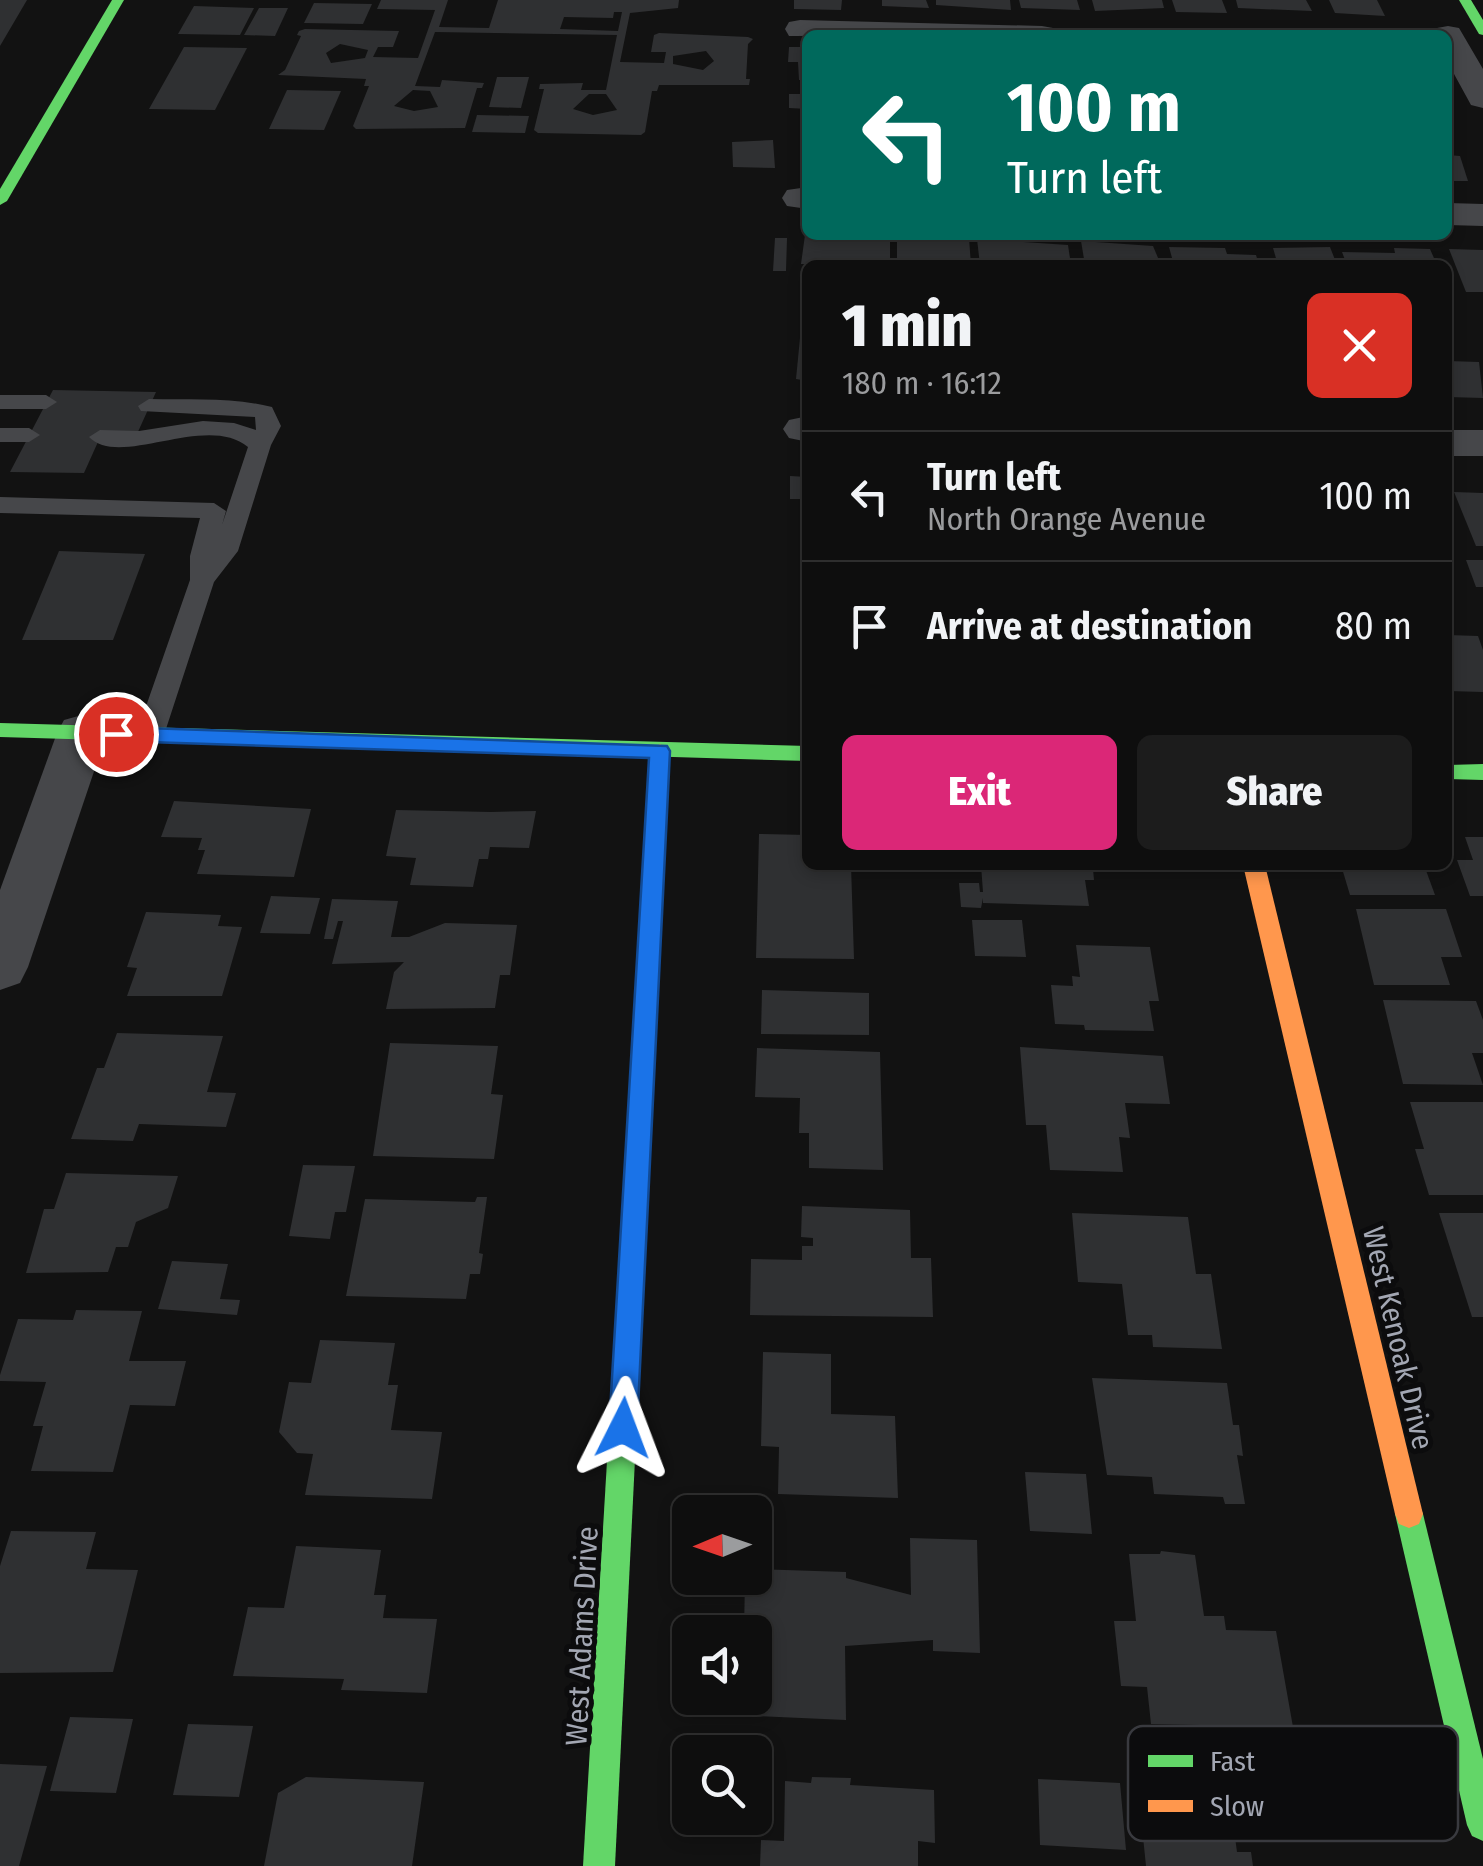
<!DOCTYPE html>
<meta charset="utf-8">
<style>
:root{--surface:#0e0e0e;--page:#1c1c1c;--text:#f1f3f6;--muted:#9b9c9e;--line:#2e2e2e;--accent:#db2777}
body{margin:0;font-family:"Fira Sans Condensed",sans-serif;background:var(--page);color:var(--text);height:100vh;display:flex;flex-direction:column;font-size:38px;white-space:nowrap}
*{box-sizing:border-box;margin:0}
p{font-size:32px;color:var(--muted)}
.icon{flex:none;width:55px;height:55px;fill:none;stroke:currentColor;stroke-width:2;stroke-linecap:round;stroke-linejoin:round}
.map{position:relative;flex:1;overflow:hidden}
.sheet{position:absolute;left:802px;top:260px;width:650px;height:610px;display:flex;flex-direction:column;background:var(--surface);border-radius:15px;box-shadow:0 5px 15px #0003,0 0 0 2px var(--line)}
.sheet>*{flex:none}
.banner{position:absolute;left:802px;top:30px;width:650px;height:210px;border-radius:15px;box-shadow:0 5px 15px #0003,0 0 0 2px var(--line);background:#00695c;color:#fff;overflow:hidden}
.needle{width:65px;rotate:268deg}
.buttons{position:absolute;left:672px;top:1495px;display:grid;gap:20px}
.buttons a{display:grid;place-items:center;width:100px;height:100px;border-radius:15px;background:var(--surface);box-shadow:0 5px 15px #0003,0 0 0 2px var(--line);font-size:50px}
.pin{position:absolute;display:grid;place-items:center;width:85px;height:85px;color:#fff;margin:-42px;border:5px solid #fff;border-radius:50%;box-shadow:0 2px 10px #0007}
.me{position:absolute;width:110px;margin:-55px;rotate:3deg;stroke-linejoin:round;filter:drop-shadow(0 0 8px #0008)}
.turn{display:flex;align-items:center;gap:35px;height:210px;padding:0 40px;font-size:45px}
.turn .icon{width:130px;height:130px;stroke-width:2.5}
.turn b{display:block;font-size:70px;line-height:85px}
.round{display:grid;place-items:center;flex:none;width:105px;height:105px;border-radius:15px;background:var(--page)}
.overview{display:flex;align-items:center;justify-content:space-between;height:170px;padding:0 40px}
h1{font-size:60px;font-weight:800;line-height:75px}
.cta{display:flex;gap:20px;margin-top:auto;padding:20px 40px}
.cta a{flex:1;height:115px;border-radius:15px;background:var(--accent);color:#fff;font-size:40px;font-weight:800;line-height:115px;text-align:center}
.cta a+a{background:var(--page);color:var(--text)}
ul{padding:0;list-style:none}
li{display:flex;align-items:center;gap:30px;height:130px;padding:0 40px;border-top:2px solid var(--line)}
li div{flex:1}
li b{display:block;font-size:38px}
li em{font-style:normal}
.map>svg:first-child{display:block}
.building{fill:#2f3032;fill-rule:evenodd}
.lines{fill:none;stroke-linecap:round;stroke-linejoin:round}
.lane{fill:#46474a;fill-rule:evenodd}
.street{fill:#46474a;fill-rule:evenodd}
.fast{fill:#63d668;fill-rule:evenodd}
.slow{fill:#ff974d;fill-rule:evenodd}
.route{fill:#1a73e8;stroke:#114b97;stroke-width:2.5}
.labels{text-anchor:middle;stroke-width:10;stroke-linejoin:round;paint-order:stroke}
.street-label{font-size:30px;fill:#a3a7b3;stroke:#0c0c0d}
.key{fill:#0c0c0d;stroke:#393a3f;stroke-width:2.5}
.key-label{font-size:28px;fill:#a3a7b3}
</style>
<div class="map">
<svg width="1483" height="1866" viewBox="0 0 1483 1866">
<rect width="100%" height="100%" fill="#121212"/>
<!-- building -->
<g class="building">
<path d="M0 0H27L0 46Z"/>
<path d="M381 0H448L439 27 489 28 498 0H679L678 8 630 13 620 62 664 63 666 52H651L654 35 659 33 748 37 753 39 748 44 746 79H750L749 85H659L657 91H652L645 132 641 135 538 133 534 130 544 89H539L540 84 583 83 581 90H606L617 35 435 32 415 86 440 87 442 80 484 83 482 88H477L465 128 356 129 353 126 369 86H364L366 79 278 75 285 70 301 36 297 35 299 31 305 29 399 31 393 47H378L373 57 418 58 435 10 377 9ZM614 12H622L618 31 560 29 564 17 613 18ZM340 44 368 50 365 58 331 63 326 53ZM706 51 714 61 703 70 673 64V56ZM413 90 430 91 438 107 414 111 394 106ZM589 94H606L617 110 593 115 573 109Z"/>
<path d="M794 0H842L841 10 794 9Z"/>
<path d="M882 0H926L929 8 882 6Z"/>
<path d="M936 0H1010L1011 10 936 5Z"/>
<path d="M1019 0H1077L1080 10 1021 8Z"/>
<path d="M1092 0H1162L1164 8 1095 11Z"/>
<path d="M1172 0H1222L1227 13 1176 12Z"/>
<path d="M1236 0H1306L1312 11 1238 8Z"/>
<path d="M1329 0H1377L1385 16 1335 13Z"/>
<path d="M314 3 372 4 363 24 304 23Z"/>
<path d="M194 6 254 8 240 35 178 34Z"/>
<path d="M259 8H288L275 36 244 35Z"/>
<path d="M184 47 247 48 215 110 149 109Z"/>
<path d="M789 47H803L808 80H799L798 62H788Z"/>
<path d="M497 77H529L521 108 489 107Z"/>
<path d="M287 90 341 91 324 130 269 129Z"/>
<path d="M789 94H808V109L789 108Z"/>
<path d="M477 115 529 116 525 133 472 132Z"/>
<path d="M773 140 775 168 733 167 732 142Z"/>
<path d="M1448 155 1460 156 1468 181H1448Z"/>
<path d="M805 235 862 236V241L890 242V265L801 264Z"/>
<path d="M926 237 969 238 971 265H897V242L926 241Z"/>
<path d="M775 238H787L786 271H773Z"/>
<path d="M977 239 1068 245 1071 265H980Z"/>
<path d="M1081 241 1153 246 1161 265H1085Z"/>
<path d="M1169 247 1225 248 1227 254 1256 255 1259 265H1174Z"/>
<path d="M1330 247 1337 265H1278L1273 248Z"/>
<path d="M1394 248 1430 249 1437 265H1347L1342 252 1395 253Z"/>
<path d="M1449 249 1483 250V292H1466Z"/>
<path d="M800 338H808V381L796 379Z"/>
<path d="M1448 361 1479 362 1483 398 1448 397Z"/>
<path d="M53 390 156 392 137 434 102 433 84 473 10 472Z"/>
<path d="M790 476 808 477V499H790Z"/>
<path d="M1454 492 1483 493V546H1476Z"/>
<path d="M59 551 145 554 113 640H22Z"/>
<path d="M1466 560H1483V587H1476Z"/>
<path d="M801 629 808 630V680L800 679Z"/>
<path d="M1448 635 1478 636 1483 650V692L1448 691Z"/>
<path d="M174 801 311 809 294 877 197 874 205 850H198L202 838 161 837Z"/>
<path d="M396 810 491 812 536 811 529 848 490 847 488 859H479L473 887 410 885 416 858 386 856Z"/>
<path d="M759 834 808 835V865H851L854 959 756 958Z"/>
<path d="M1465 837H1483V896H1470L1457 860H1473Z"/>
<path d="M981 865H1133L1134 870 1093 869 1094 880H1085L1089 906 983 903V898L981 908 961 907 959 883H979L980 892H983Z"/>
<path d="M1341 865H1424L1435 895H1350Z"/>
<path d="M271 896 320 898 310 934 260 933Z"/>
<path d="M332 899 398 901 391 937H409L445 923 517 925 510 975H500L495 1008 386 1009 394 972 404 962 332 964 343 921H338L333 939H324Z"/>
<path d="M1356 909H1446L1462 957H1441L1450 985H1374Z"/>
<path d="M146 912 221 915 218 926 242 927 222 996H127L137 968 127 967Z"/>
<path d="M972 920H1022L1026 957 975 956Z"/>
<path d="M1076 945 1150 947 1159 1001H1149L1154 1031 1085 1030 1084 1025 1055 1024 1051 985 1073 986 1072 976 1080 977Z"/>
<path d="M762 990 869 993V1035L761 1034Z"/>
<path d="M1383 1000 1476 1001 1483 1020V1053H1472L1483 1085 1403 1084Z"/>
<path d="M117 1033 223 1036 207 1092 236 1093 226 1127 139 1124 133 1141 71 1139 97 1068H104Z"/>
<path d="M390 1043 498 1046 491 1094 503 1095 494 1159 373 1156Z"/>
<path d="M1020 1047 1163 1056 1170 1104 1125 1103 1130 1138 1119 1137 1123 1172 1050 1170 1046 1125H1026Z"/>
<path d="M757 1048 880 1052 883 1170 809 1168V1133H799L800 1098 755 1097Z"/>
<path d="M1410 1102H1483V1195H1429L1415 1149H1424Z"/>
<path d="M303 1165 355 1166 346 1212H335L330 1239 289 1236Z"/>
<path d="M66 1173 178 1176 168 1208 136 1222 128 1247H116L108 1272 26 1273 44 1209H54Z"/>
<path d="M477 1197H487L479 1253 483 1254 480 1274H470L466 1299 346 1296 365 1199 475 1202Z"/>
<path d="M802 1206 910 1210 911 1258H931L933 1317 750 1315 751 1259 802 1260V1246H813V1238L801 1237Z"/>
<path d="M1072 1213 1188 1217 1196 1274H1211L1222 1349 1153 1347 1152 1335H1128L1122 1284 1078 1282Z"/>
<path d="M1439 1213H1483V1317H1472Z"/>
<path d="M172 1261 228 1264 220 1299 240 1300 237 1315 158 1309Z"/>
<path d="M76 1310 142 1311 129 1361H186L175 1406 130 1405 113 1472 31 1471 43 1426H33L46 1382 0 1381V1375L18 1319 73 1320Z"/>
<path d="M320 1340 395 1343 388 1385H398L391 1430 442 1432 432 1499 305 1495 313 1454 297 1453 279 1432 289 1382 311 1383Z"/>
<path d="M763 1352 831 1354V1414L895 1416 898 1498 778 1494 779 1447 761 1446Z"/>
<path d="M1092 1378 1227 1383 1233 1425H1239L1243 1456 1237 1455 1245 1504H1225L1223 1497 1154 1494 1152 1477 1107 1475Z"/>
<path d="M1025 1472 1086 1474 1092 1534 1030 1531Z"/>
<path d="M11 1531 96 1532 86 1569 138 1570 113 1672 0 1673V1566Z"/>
<path d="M910 1538 977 1540 980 1653 933 1651V1640L845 1646 846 1720 755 1716V1632H744L745 1578H755V1569L846 1572V1578L911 1595Z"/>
<path d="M296 1546 381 1550 374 1595H386L383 1618 437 1619 427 1693 341 1690 344 1679 233 1676 248 1607 284 1608Z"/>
<path d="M1161 1551 1195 1555 1204 1616H1224L1226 1630 1276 1631 1293 1727 1151 1724 1147 1687 1121 1686 1114 1621H1136L1129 1554H1160Z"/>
<path d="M70 1717 133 1719 116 1793 50 1791Z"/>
<path d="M188 1724 253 1726 239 1797 173 1795Z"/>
<path d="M0 1764 47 1766 19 1866H0Z"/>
<path d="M306 1777 424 1782 412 1866H264L278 1793Z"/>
<path d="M812 1777 851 1778 850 1785 934 1790 935 1843 918 1841V1866H760L761 1840 784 1841 785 1781 811 1783Z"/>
<path d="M1038 1779 1120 1783 1126 1850 1040 1845Z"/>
<path d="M1138 1788 1229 1792 1237 1852H1251L1253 1866H1146Z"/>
</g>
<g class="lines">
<!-- lane -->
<g class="lane">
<path d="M0 395H46L57 402 46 409H0Z"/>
<path d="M149 399C190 400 232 397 272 407L281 426 271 445 238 551 214 582 164 735 160 742H140L136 735 190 580V556L200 518 0 513V497L214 503 226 511 222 525 248 447C206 412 120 469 89 437L100 430 139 431 203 421 234 423 256 430 255 417 141 411 138 406Z"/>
<path d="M0 428H29L40 435 29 442H0Z"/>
</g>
<!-- street -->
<g class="street">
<path d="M800 20 1042 26 1053 28 1058 35 789 36 785 29 789 22Z"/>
<path d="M1448 26 1459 28 1483 69V108L1471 105 1448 63V35H1432L1437 28Z"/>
<path d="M808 187V209L787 206 782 198 787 190Z"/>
<path d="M1448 203 1483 204V226L1448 225Z"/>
<path d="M808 416V442L789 438 783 429 789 420Z"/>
<rect x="1448" y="430" width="35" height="26"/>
<path d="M82 715 100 720 107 733 28 967 20 983 0 990V890L57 733 64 720Z"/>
</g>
<!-- fast -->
<g class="fast">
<path d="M112 0H124L7 201 0 205V189Z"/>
<path d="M1459 0H1471L1483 20V35L1479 34Z"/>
<path d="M0 723 808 746V761L0 737Z"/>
<path d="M1483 764V780L1448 779V765Z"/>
<path d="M642 1063 650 1066 654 1073 615 1866H583L630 1073 634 1066Z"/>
<path d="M1409 1500 1419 1504 1423 1514 1483 1759V1841L1472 1836 1467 1825 1395 1514 1399 1504Z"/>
</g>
<!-- slow -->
<g class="slow">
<path d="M660 744 670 751 654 1073 650 1080 642 1083 634 1080 630 1073 650 751Z"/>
<path d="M1243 865H1265L1423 1514 1419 1524 1409 1528 1399 1524 1395 1514Z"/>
</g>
</g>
<!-- route -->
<path class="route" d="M116 727 667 746 670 751 637 1428 633 1438 623 1442 613 1438 609 1428 649 758 116 741 106 734Z"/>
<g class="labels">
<!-- street labels -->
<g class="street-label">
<text transform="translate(1398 1338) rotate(77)" y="10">West Kenoak Drive</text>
<text transform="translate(582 1636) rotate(-87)" y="10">West Adams Drive</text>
</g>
</g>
<!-- legend -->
<rect x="1128" y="1726" width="330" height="115" rx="15" class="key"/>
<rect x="1148" y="1755" width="45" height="12" fill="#63d668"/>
<rect x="1148" y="1800" width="45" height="12" fill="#ff974d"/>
<g class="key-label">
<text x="1210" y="1771">Fast</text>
<text x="1210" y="1816">Slow</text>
</g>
</svg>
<div class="buttons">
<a><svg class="needle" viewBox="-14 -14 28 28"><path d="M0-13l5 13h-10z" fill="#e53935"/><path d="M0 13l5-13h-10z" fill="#9b9c9e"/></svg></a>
<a><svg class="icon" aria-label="sound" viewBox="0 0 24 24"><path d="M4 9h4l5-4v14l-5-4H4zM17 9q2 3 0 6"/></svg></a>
<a><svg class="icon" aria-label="search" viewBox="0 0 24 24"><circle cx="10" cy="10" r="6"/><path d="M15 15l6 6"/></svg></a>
</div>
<div class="pin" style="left:116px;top:734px;background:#d93025"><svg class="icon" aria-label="arrive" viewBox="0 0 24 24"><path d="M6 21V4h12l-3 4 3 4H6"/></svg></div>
<svg class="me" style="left:623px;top:1428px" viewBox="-20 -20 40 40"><path d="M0-17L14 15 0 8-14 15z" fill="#1a73e8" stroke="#fff" stroke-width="4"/></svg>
<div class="banner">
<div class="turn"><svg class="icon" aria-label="left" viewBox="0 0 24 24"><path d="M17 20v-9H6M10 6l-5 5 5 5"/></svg><div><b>100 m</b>Turn left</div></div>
</div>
<section class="sheet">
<div class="overview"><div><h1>1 min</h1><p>180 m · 16:12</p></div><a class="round" style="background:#d93025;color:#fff"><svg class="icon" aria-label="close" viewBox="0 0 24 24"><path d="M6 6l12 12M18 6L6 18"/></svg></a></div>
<ul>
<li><svg class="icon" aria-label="left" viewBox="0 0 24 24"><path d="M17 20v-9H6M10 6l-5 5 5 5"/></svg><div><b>Turn left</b><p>North Orange Avenue</p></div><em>100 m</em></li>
<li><svg class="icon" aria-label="arrive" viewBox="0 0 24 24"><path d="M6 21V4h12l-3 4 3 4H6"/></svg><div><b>Arrive at destination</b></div><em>80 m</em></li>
</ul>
<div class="cta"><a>Exit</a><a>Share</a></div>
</section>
</div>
